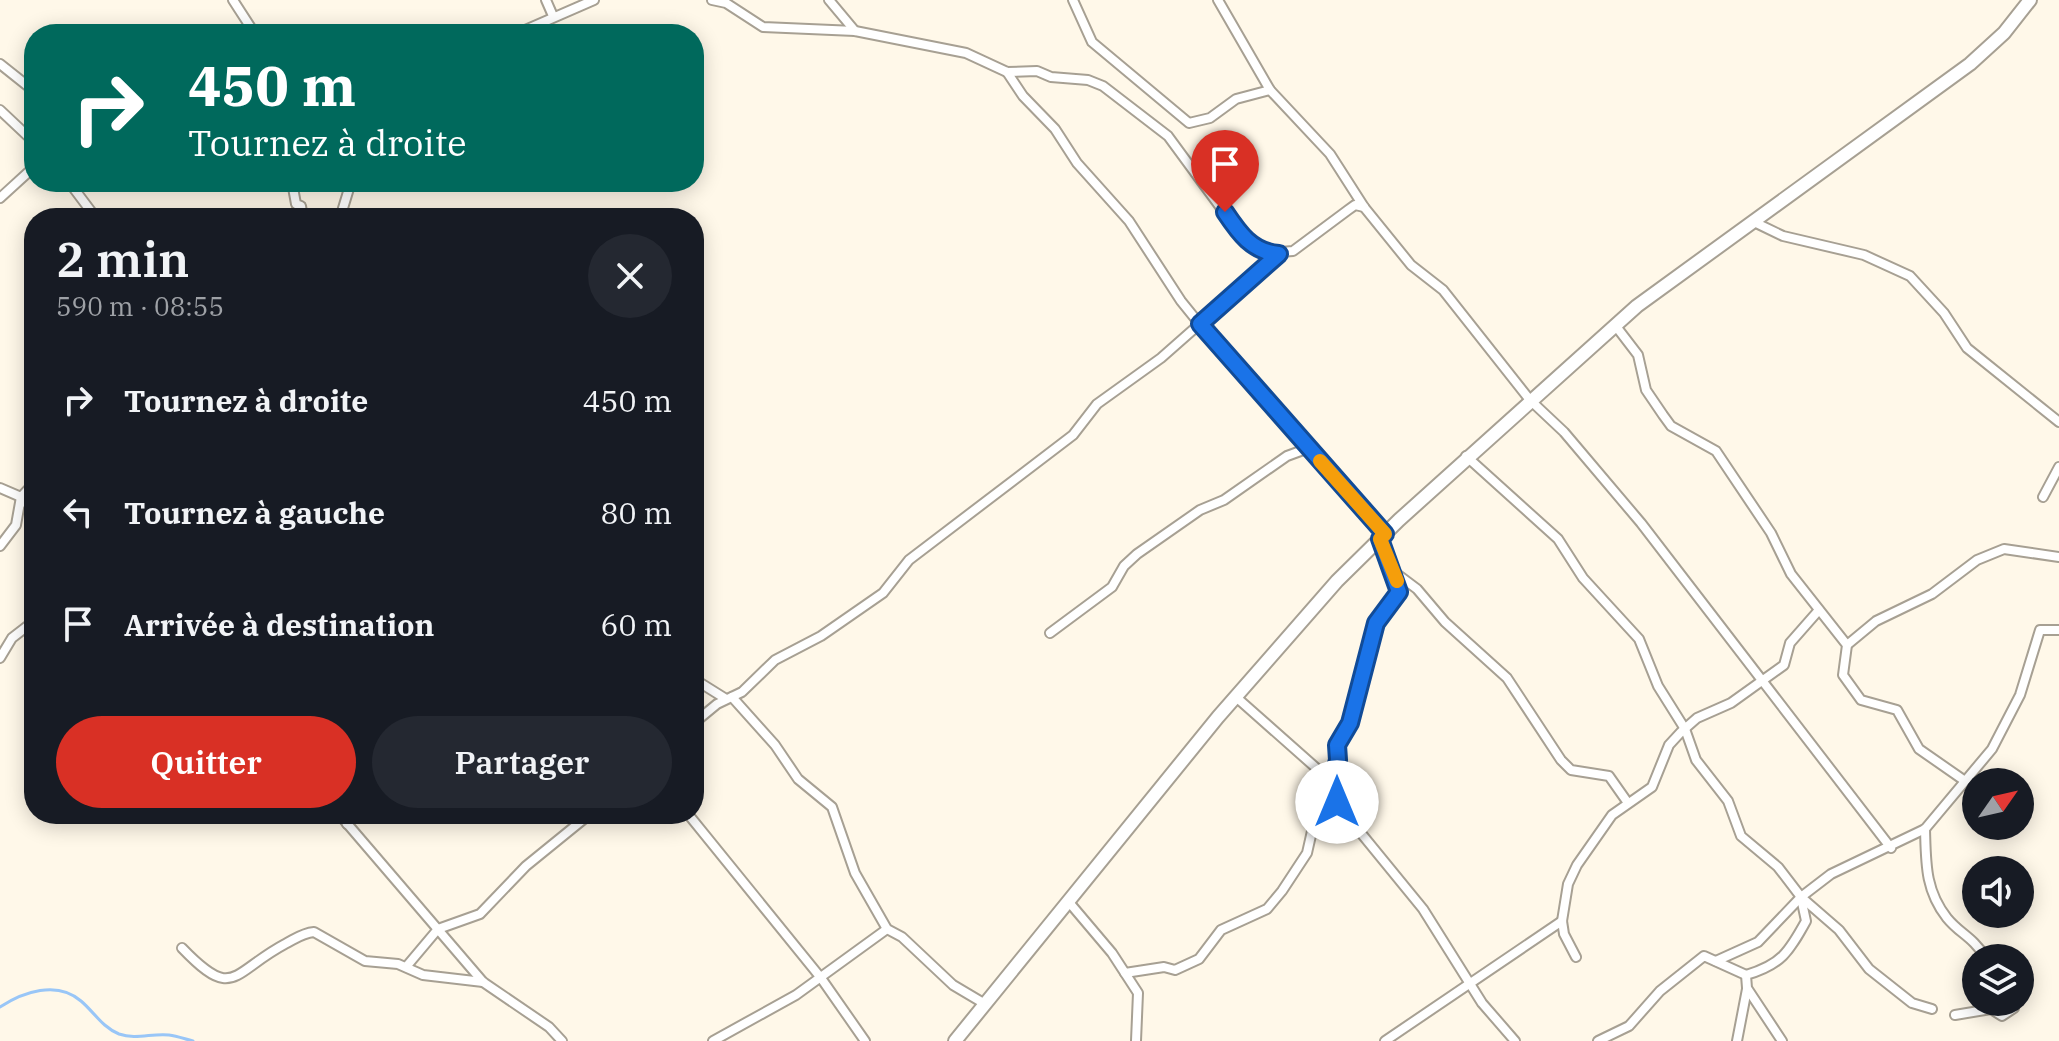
<!DOCTYPE html>
<html lang="fr">
<meta charset="utf-8">
<style>
:root{--surface:#171b24;--page:#242831;--text:#f1f3f6;--muted:#9ea1a6;--accent:#d93025}
body{margin:0;font-family:"IBM Plex Serif",serif;background:var(--page);color:var(--text);height:100vh;display:flex;flex-direction:column;font-size:30px;white-space:nowrap}
*{box-sizing:border-box;margin:0}
p{font-size:26px;color:var(--muted)}
.icon{flex:none;width:44px;height:44px;fill:none;stroke:currentColor;stroke-width:2;stroke-linecap:round;stroke-linejoin:round}
.map{position:relative;flex:1;overflow:hidden}
.details{position:absolute;left:24px;top:208px;width:680px;height:616px;display:flex;flex-direction:column;background:var(--surface);border-radius:32px;box-shadow:0 4px 20px #0003}
.details>*{flex:none}
.hud{position:absolute;left:24px;top:24px;width:680px;height:168px;border-radius:32px;box-shadow:0 4px 20px #0003;background:#00695c;color:#fff;overflow:hidden}
.needle{width:52px;rotate:56deg}
.controls{position:absolute;left:1962px;top:768px;display:grid;gap:16px}
.controls a{display:grid;place-items:center;width:72px;height:72px;border-radius:50%;background:var(--surface);box-shadow:0 4px 20px #0003;font-size:40px}
.pin{position:absolute;display:grid;place-items:center;width:68px;height:68px;color:#fff;margin:-82px -34px;border-radius:50% 50% 50% 0;rotate:-45deg;box-shadow:0 0 8px #0007}
.pin .icon{rotate:45deg}
.me{position:absolute;width:88px;margin:-44px;rotate:0deg;stroke-linejoin:round;filter:drop-shadow(0 0 6px #0008)}
.turn{display:flex;align-items:center;gap:28px;height:168px;padding:0 32px;font-size:36px}
.turn .icon{width:104px;height:104px;stroke-width:2.5}
.turn b{display:block;font-size:56px;line-height:68px}
.round{display:grid;place-items:center;flex:none;width:84px;height:84px;border-radius:42px;background:var(--page)}
.head{display:flex;align-items:center;justify-content:space-between;height:136px;padding:0 32px}
h1{font-size:48px;font-weight:600;line-height:60px}
.primary-button{display:flex;gap:16px;margin-top:auto;padding:16px 32px}
.primary-button a{flex:1;height:92px;border-radius:48px;background:var(--accent);color:#fff;font-size:32px;font-weight:600;line-height:92px;text-align:center}
.primary-button a+a{background:var(--page);color:var(--text)}
ul{padding:0;list-style:none}
li{display:flex;align-items:center;gap:24px;height:112px;padding:0 32px}
li div{flex:1}
li b{display:block;font-size:30px}
li em{font-style:normal}
.map>svg:first-child{display:block}
.lines{fill:none;stroke-linecap:round;stroke-linejoin:round}
.stream{stroke:#99c6f7;stroke-width:3}
.street-casing{stroke:#a7a093;stroke-width:12}
.secondary-casing{stroke:#a7a093;stroke-width:16}
.street{stroke:#fff;stroke-width:8}
.secondary{stroke:#fff;stroke-width:12}
.route-casing{stroke:#114b97;stroke-width:20}
.route{stroke:#1a73e8;stroke-width:14}
.slow{stroke:#f59e0b;stroke-width:14}
</style>
<div class="map">
<svg width="2059" height="1041" viewBox="0 0 2059 1041">
<rect width="100%" height="100%" fill="#fff8e9"/>
<g class="lines">
<!-- stream -->
<path class="stream" d="M0 1007C23 992 57 980 81 1001 94 1012 102 1027 119 1034 136 1040 152 1033 169 1035 177 1036 185 1039 193 1041"/>
<!-- street casing -->
<g class="street-casing">
<g id="street">
<path d="M233 0 255 34"/>
<path d="M546 0 553 16"/>
<path d="M712 0 726 3 763 27 855 31 966 53 1007 72 1037 71 1051 77 1088 80 1103 86 1168 136 1240 234 1267 253 1293 251 1348 210 1355 205 1364 207"/>
<path d="M829 0 855 31"/>
<path d="M1073 0 1092 42 1189 123 1210 118 1236 99 1270 90"/>
<path d="M1218 0 1270 90 1330 154 1364 207 1411 265 1443 290 1530 400 1564 432 1641 523 1891 848"/>
<path d="M516 34 594 0"/>
<path d="M0 64 34 91"/>
<path d="M1007 72 1023 96 1055 129 1077 163 1129 221 1181 301 1240 374 1385 534"/>
<path d="M0 110 34 142"/>
<path d="M69 182 96 218"/>
<path d="M292 182 296 204 301 206 303 218"/>
<path d="M0 198 34 167"/>
<path d="M340 218 351 182"/>
<path d="M1754 222 1783 236 1864 255 1910 276 1944 313 1967 348 2059 422"/>
<path d="M1615 325 1638 355 1646 390 1663 415 1671 426 1716 451 1771 533 1791 574 1847 645 1843 675 1861 700 1897 710 1919 749 1965 781"/>
<path d="M1466 456 1558 539 1583 578 1639 639 1658 686 1685 729 1696 760 1728 801 1741 836 1778 867 1801 897 1839 930 1869 969 1912 1003 1932 1009"/>
<path d="M0 488 21 497 34 483"/>
<path d="M22 497 34 515"/>
<path d="M2043 497 2059 467"/>
<path d="M1380 539 1399 592 1376 623 1350 723 1337 745 1334 791 1347 816 1423 909 1482 1003 1515 1041"/>
<path d="M0 546 16 525 21 497"/>
<path d="M1393 571 1417 589 1445 622 1507 678 1561 760 1571 770 1609 776 1628 803"/>
<path d="M1050 633 1112 587 1124 566 1137 554 1200 510 1224 500 1287 456 1306 449"/>
<path d="M1847 645 1876 621 1932 594 1977 560 2004 549 2059 557"/>
<path d="M0 658 12 638 34 621"/>
<path d="M694 679 726 699"/>
<path d="M732 697 775 745 798 779 832 807 855 873 887 929 902 937 953 985 985 1004"/>
<path d="M1236 697 1332 782"/>
<path d="M694 723 717 704 742 692 775 660 821 636 883 593 909 560 1073 435 1097 404 1161 358 1279 254"/>
<path d="M339 814 483 982 549 1027 562 1041"/>
<path d="M688 814 821 978 865 1041"/>
<path d="M347 824 354 814"/>
<path d="M1925 829C1926 863 1925 890 1947 918 1960 934 1972 936 1986 958"/>
<path d="M1068 901 1112 953 1138 993 1136 1041"/>
<path d="M182 948C234 1002 231 973 285 944 295 939 302 933 314 932L365 961 398 964 423 975 483 982"/>
<path d="M1576 957 1564 934 1562 921 1568 884 1577 865 1612 815 1652 787 1669 745 1681 732 1697 718 1731 703 1784 665 1790 643 1819 610"/>
<path d="M1716 961 1758 942 1801 897 1831 874 1925 829 1992 749 2020 695 2040 630H2059"/>
<path d="M406 967 438 929 480 914 526 866 590 814"/>
<path d="M1125 973 1164 967 1175 970 1199 959 1221 930 1267 909 1282 891 1307 853 1317 809 1334 791"/>
<path d="M1955 1015 1991 1009 2002 1016 2014 1008 2012 1002"/>
<path d="M713 1041 796 995 887 929"/>
<path d="M1385 1041 1562 921"/>
<path d="M1598 1041 1629 1026 1660 991 1704 956 1746 975"/>
<path d="M1737 1041 1747 989"/>
<path d="M1782 1041 1747 988 1746 975C1781 965 1789 952 1806 921L1801 898"/>
</g>
</g>
<!-- secondary casing -->
<g class="secondary-casing">
<path id="secondary" d="M955 1041 1218 717 1337 581 1399 520 1637 306 1970 64 2004 33 2030 0"/>
</g>
<!-- street -->
<use href="#street" class="street"/>
<!-- secondary -->
<use href="#secondary" class="secondary"/>
</g>
<g class="lines">
<!-- route casing -->
<g class="route-casing">
<path id="route" d="M1225 212C1239 233 1252 252 1279 254L1200 324 1385 534 1380 539 1399 592 1376 623 1350 723 1337 745 1338 760 1332 782 1337 802"/>
</g>
<!-- route -->
<use href="#route" class="route"/>
<!-- slow -->
<path class="slow" d="M1320 461 1385 534 1380 539 1397 581"/>
</g>
</svg>
<div class="controls">
<a><svg class="needle" viewBox="-14 -14 28 28"><path d="M0-13l5 13h-10z" fill="#e53935"/><path d="M0 13l5-13h-10z" fill="#9ea1a6"/></svg></a>
<a><svg class="icon" aria-label="sound" viewBox="0 0 24 24"><path d="M4 9h4l5-4v14l-5-4H4zM17 9q2 3 0 6"/></svg></a>
<a><svg class="icon" aria-label="layers" viewBox="0 0 24 24"><path d="M12 4l9 5-9 5-9-5zM3 14l9 5 9-5"/></svg></a>
</div>
<div class="pin" style="left:1225px;top:212px;background:#d93025"><svg class="icon" aria-label="arrive" viewBox="0 0 24 24"><path d="M6 21V4h12l-3 4 3 4H6"/></svg></div>
<svg class="me" style="left:1337px;top:802px" viewBox="-20 -20 40 40"><circle r="19" fill="#fff"/><path d="M0-13L10 11 0 6-10 11z" fill="#1a73e8"/></svg>
<div class="hud">
<div class="turn"><svg class="icon" aria-label="right" viewBox="0 0 24 24"><path d="M7 20v-9h11M14 6l5 5-5 5"/></svg><div><b>450 m</b>Tournez à droite</div></div>
</div>
<section class="details">
<div class="head"><div><h1>2 min</h1><p>590 m · 08:55</p></div><a class="round"><svg class="icon" aria-label="close" viewBox="0 0 24 24"><path d="M6 6l12 12M18 6L6 18"/></svg></a></div>
<ul>
<li><svg class="icon" aria-label="right" viewBox="0 0 24 24"><path d="M7 20v-9h11M14 6l5 5-5 5"/></svg><div><b>Tournez à droite</b></div><em>450 m</em></li>
<li><svg class="icon" aria-label="left" viewBox="0 0 24 24"><path d="M17 20v-9H6M10 6l-5 5 5 5"/></svg><div><b>Tournez à gauche</b></div><em>80 m</em></li>
<li><svg class="icon" aria-label="arrive" viewBox="0 0 24 24"><path d="M6 21V4h12l-3 4 3 4H6"/></svg><div><b>Arrivée à destination</b></div><em>60 m</em></li>
</ul>
<div class="primary-button"><a>Quitter</a><a>Partager</a></div>
</section>
</div>
